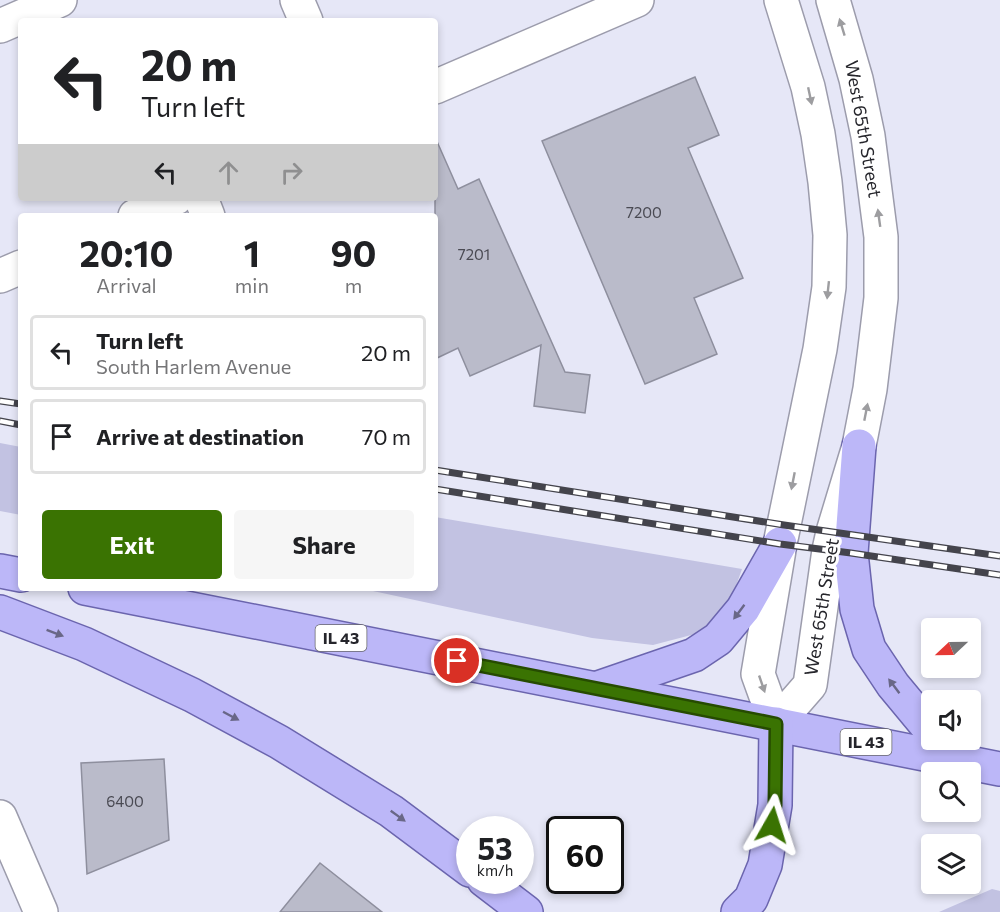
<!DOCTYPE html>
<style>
:root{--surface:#fff;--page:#f6f6f6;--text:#202124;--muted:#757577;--line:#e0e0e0;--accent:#3a7302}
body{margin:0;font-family:Commissioner,sans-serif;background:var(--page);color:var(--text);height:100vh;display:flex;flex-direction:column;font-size:22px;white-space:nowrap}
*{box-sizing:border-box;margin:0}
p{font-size:20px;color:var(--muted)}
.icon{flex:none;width:33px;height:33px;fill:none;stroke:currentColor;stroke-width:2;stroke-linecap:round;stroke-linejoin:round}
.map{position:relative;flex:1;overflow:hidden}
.details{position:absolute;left:18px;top:213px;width:420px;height:378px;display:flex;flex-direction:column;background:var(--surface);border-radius:6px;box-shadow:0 3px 9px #0003}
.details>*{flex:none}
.banner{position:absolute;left:18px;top:18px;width:420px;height:183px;border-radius:6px;box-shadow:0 3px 9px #0003;background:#fff;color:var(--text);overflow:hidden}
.needle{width:39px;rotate:248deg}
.tools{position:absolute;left:921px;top:618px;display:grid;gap:12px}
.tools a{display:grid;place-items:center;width:60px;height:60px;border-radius:6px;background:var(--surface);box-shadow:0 3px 9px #0003;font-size:30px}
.speed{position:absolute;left:456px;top:816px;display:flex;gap:12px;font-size:30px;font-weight:700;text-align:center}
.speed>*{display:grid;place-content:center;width:78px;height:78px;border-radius:50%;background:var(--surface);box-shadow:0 3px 9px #0003;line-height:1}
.speed small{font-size:15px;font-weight:400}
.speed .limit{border:3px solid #111;border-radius:9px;background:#fff;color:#111}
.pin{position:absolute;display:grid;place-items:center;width:51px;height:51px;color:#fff;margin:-26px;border:3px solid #fff;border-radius:50%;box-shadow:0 2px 6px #0007}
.me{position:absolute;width:66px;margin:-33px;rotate:6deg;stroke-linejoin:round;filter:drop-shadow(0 0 4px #0008)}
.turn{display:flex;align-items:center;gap:21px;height:126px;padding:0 24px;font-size:27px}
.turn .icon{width:78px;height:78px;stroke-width:2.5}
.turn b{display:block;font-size:42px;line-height:51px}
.lanes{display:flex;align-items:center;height:57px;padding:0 24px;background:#0003;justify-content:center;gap:30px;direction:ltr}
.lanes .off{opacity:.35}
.eta{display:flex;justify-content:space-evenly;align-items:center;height:102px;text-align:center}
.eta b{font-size:36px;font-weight:700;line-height:42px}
.cta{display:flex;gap:12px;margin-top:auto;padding:12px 24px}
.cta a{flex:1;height:69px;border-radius:6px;background:var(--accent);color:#fff;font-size:24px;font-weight:700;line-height:69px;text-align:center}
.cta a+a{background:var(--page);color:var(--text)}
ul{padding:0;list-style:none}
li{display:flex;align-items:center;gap:18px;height:75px;margin:0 12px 9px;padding:0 12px;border:3px solid var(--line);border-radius:6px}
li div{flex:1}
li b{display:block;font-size:22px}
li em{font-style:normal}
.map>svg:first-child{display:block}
.green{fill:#c2c2e2}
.building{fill:#babbca;stroke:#8e8f9e;stroke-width:1.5}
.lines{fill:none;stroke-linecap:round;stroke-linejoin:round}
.minor-casing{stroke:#9c9cac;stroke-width:36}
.major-casing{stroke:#6b65ae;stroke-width:36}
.minor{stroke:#fff;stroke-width:33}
.major{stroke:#bcb7f8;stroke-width:33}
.rail-casing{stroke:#44444c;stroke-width:7}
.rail{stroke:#fff;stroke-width:4.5;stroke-dasharray:14;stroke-linecap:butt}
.oneway{fill:#9d9da0}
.oneway2{fill:#696787}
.route-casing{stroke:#264b01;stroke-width:15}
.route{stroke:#3a7302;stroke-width:10}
.labels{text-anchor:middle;stroke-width:6;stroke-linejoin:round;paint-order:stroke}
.number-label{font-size:15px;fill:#4a4a53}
.shield{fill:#fff;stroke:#66666b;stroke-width:1.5}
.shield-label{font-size:16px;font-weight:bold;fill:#25252b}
.street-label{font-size:18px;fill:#25252b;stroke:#fff}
</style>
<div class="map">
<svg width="1000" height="912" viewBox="0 0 1000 912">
<rect width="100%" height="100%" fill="#e6e7f7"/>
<!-- green -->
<g class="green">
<path d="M0 443 21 447V515L0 511Z"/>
<path d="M435 517 742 569 726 614 695 634 653 645 592 638 359 588H435Z"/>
<path d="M992 889 1000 891V912H939Z"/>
</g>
<!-- building -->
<g class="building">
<path d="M695 77 719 135 688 148 743 278 694 298 717 354 645 384 542 141Z"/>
<path d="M435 137 458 189 479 179 565 372 590 375 585 413 534 406 541 345 470 376 458 348 435 359Z"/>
<path d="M164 759 169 840 87 874 81 763Z"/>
<path d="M320 863 382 912H280Z"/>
</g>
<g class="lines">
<!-- minor casing -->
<g class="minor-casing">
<g id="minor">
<path d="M297 0 306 21"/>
<path d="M781 0 808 87 818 134 825 182 830 235 829 287 820 349 780 544 758 674 776 724 810 685 829 550 833 532 859 446 870 389 881 298V237L868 136 856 79 833 0"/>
<path d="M0 26 60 0"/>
<path d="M435 87 637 0"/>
<path d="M201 198 208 216"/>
<path d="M135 216 176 198"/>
<path d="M0 276 21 267"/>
<path d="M0 817 41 912"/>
</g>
</g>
<!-- major casing -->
<g class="major-casing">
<g id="major">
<path d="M859 446 851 553 857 609 869 649 893 685 932 732"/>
<path d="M0 571 21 575"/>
<path d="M85 588 1000 769"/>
<path d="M0 612 84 644 192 695 279 742 391 811 470 870"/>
<path d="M598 688 694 655 718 639 743 609 780 544"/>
<path d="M484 880 526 912"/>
<path d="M738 912 751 899 765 865 775 805 776 724"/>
</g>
</g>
<!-- minor -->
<use href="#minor" class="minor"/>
<!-- major -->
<use href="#major" class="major"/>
<!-- rail casing -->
<g class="rail-casing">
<g id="rail">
<path d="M0 401 21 404"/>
<path d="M0 421 21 425"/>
<path d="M435 470 784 525 1000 556"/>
<path d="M435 489 780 544 851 553 1000 575"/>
</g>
</g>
<!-- rail -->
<use href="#rail" class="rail"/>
</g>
<!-- one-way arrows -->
<defs><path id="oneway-solid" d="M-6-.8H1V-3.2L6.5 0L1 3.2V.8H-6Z" transform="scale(1.5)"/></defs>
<g class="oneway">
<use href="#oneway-solid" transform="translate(842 27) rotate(-107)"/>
<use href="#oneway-solid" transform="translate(810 96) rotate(78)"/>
<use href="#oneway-solid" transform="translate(879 218) rotate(-98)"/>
<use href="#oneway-solid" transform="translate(828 290) rotate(96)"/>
<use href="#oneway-solid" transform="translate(866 412) rotate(-79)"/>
<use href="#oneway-solid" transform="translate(793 481) rotate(101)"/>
<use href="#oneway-solid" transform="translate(762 684) rotate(71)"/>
</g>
<g class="oneway2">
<use href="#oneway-solid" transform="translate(739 612) rotate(127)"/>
<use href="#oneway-solid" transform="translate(55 633) rotate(21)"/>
<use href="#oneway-solid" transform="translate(894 686) rotate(-127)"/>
<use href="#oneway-solid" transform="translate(231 716) rotate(28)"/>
<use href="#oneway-solid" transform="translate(398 816) rotate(36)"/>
</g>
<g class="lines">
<!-- route casing -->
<g class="route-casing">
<path id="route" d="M457 661 776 724 775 805 772 825"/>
</g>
<!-- route -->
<use href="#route" class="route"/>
</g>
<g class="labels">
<!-- number labels -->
<g class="number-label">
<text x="644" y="218">7200</text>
<text x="474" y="260">7201</text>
<text x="125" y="807">6400</text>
</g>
<!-- shield labels -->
<g class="shield">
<rect x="315.5" y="625" width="51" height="26" rx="4.5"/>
<rect x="840.5" y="729" width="51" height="26" rx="4.5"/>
</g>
<g class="shield-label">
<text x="341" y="644">IL 43</text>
<text x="866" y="748">IL 43</text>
</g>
<!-- street labels -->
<g class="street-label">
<text transform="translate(863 129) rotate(80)" y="6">West 65th Street</text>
<text transform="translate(822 607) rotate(-81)" y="6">West 65th Street</text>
</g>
</g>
</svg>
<div class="tools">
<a><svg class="needle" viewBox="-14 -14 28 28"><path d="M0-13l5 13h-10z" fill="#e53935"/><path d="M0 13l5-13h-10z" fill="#757577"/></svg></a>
<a><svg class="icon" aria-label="sound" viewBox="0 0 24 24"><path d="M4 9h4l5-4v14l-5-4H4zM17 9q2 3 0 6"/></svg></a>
<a><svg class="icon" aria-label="search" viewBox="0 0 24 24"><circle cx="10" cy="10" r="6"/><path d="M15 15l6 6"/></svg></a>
<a><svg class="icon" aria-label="layers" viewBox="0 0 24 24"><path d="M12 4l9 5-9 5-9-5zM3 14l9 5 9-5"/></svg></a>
</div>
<div class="speed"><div>53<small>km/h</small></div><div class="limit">60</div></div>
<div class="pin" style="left:457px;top:661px;background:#d93025"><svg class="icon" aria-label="arrive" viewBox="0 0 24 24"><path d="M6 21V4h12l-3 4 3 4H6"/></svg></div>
<svg class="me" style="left:772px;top:825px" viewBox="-20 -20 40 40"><path d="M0-17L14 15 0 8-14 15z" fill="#3a7302" stroke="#fff" stroke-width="4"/></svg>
<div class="banner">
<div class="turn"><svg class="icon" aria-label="left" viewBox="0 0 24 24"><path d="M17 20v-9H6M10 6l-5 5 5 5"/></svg><div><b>20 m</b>Turn left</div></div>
<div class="lanes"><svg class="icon" aria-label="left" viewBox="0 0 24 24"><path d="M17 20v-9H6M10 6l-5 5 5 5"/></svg><svg class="icon off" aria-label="ahead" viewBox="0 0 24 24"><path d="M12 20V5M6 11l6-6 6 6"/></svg><svg class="icon off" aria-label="right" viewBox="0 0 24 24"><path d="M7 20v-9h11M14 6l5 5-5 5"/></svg></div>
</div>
<section class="details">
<div class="eta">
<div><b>20:10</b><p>Arrival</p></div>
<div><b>1</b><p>min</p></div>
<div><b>90</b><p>m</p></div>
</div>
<ul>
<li><svg class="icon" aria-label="left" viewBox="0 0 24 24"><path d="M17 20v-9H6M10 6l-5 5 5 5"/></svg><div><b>Turn left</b><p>South Harlem Avenue</p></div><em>20 m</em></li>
<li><svg class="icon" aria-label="arrive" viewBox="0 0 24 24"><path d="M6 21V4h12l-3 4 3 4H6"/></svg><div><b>Arrive at destination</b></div><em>70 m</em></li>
</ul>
<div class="cta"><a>Exit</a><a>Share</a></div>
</section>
</div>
